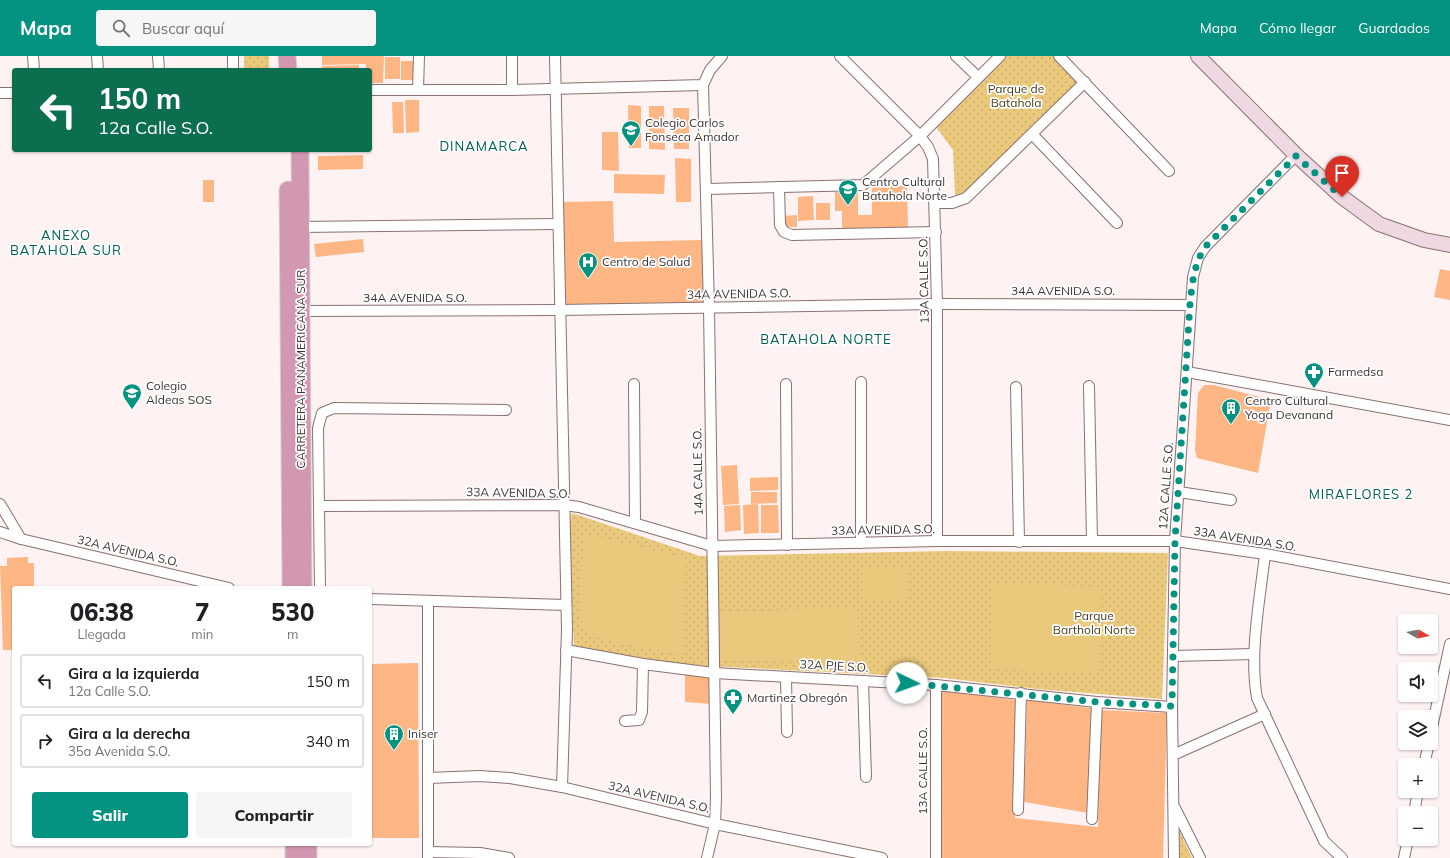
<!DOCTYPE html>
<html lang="es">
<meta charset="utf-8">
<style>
:root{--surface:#fff;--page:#f6f6f6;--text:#202124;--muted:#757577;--line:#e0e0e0;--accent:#039380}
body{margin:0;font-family:Mulish,sans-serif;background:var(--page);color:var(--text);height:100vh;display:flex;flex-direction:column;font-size:15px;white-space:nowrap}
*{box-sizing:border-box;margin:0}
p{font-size:13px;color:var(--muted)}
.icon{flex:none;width:22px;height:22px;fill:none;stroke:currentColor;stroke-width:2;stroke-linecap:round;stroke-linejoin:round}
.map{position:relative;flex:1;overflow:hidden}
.details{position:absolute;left:12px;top:530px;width:360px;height:260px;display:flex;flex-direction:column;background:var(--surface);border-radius:4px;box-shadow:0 1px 3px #0004}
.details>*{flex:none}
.top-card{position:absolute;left:12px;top:12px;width:360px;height:84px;border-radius:4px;box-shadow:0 1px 3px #0004;background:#0b6e4f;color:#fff;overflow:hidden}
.needle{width:26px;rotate:99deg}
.tools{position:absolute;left:1398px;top:558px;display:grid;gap:8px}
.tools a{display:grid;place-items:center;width:40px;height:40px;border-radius:4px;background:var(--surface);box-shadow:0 1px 3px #0004;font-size:20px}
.pin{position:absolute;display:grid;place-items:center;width:34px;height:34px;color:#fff;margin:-41px -17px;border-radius:50% 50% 50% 0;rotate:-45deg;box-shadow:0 0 4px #0007}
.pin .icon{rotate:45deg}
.me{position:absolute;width:44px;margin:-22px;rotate:93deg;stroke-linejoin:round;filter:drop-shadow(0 0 3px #0008)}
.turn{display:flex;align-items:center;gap:14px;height:84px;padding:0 20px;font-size:18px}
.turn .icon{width:52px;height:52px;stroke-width:2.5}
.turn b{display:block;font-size:28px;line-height:34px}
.eta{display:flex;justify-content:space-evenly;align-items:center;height:68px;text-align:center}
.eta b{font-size:24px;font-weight:800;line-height:28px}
.cta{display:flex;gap:8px;margin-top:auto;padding:8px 20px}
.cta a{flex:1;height:46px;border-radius:4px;background:var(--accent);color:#fff;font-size:16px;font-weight:800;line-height:46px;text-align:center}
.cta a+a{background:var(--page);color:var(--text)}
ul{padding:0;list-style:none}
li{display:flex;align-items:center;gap:12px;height:54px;margin:0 8px 6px;padding:0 12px;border:2px solid var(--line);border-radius:4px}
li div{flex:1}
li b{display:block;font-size:15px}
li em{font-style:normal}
header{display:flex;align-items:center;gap:24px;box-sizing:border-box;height:56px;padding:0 20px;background:var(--accent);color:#fff}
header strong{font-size:19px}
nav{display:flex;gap:22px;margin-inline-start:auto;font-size:14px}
.search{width:280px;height:36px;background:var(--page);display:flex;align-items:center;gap:10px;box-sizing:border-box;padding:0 14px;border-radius:4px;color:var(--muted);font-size:15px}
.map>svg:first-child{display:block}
.grass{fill:url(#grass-dots)}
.garden{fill:#eac87c}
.building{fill:#ffb685}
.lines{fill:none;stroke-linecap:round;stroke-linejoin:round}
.minor-casing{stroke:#89716f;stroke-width:12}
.secondary-casing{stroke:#89716f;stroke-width:16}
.trunk-casing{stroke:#d5d2d2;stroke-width:19}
.minor{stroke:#fff;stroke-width:10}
.secondary{stroke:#eed8e2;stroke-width:14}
.trunk{stroke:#d298b2;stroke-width:17}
.route{stroke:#039380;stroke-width:7;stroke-dasharray:0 12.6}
.labels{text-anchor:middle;stroke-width:3.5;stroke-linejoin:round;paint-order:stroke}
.park-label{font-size:12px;fill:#4f401d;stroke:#fff}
.poi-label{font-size:12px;fill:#3f3433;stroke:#fff;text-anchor:start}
.street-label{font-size:12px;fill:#3f3433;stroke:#fff}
.neighbourhood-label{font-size:13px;letter-spacing:1px;fill:#046254;stroke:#fff}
</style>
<header>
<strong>Mapa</strong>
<div class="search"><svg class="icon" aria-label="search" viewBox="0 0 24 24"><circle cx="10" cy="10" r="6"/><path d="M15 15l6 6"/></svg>Buscar aquí</div>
<nav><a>Mapa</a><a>Cómo llegar</a><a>Guardados</a></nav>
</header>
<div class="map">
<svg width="1450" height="802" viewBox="0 0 1450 802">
<defs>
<pattern id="grass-dots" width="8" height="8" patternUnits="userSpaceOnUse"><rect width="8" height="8" fill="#eac87c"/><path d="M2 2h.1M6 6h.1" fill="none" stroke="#caac6c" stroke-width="1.8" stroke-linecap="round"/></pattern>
</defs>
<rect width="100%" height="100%" fill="#fef3f2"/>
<!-- grass -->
<g class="grass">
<rect x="244" y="0" width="25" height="14"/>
<path d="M1000 0H1059L1085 26 966 142 955 139 953 94 933 67Z"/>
<path d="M572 457 700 500 948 495 1168 497 1162 643 1037 633 945 622 688 609 574 591 569 470Z"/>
<path d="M1179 774 1192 802H1179Z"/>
</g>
<!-- garden -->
<g class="garden">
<path d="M585 478 686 502 683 599 600 583 582 570 579 530Z"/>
<path d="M862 511 907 512V544L862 543Z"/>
<path d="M992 528 1102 531 1099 616 990 613Z"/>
<path d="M858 551 859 606 721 605 720 557Z"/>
</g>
<!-- building -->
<g class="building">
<path d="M322 0H366V8L322 9Z"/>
<path d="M366 0H384L383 27H370V14H366Z"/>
<rect x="385" y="1" width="15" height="22"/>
<rect x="401" y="5" width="12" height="19"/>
<path d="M359 9V14H323L322 10Z"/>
<path d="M405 44H419V76L406 77Z"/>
<path d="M392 46H403L404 77H393Z"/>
<path d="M628 49 641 50V92H629Z"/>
<path d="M649 50H664L665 94 649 93Z"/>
<path d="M673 52H689V93H674Z"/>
<path d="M602 76H618L619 115 602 114Z"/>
<path d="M363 99V113L318 114V100Z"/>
<path d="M675 102 691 103V146H676Z"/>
<path d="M614 118 665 119 664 138 614 137Z"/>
<rect x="203" y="124" width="11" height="22"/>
<path d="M872 130H907L908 171 858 172V176H842V155H835V136H858V159H872Z"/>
<path d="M813 140 814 164 798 165V141Z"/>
<path d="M613 145 614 186 702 184 703 246 562 251 561 146Z"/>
<rect x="816" y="147" width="14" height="17"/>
<path d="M797 159V171H784V160Z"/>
<path d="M363 183 364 196 316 201 314 188Z"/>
<path d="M1440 213 1450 215V244L1434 241Z"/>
<path d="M1204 329H1214L1271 344 1258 417 1197 402 1195 394 1198 337Z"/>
<path d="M737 409 739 448 723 449 721 410Z"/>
<path d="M778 421V434L750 435V422Z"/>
<path d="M751 436H777V447L751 448Z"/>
<path d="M758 448 759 477 744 478 743 449Z"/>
<path d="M740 449 741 474 725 476 724 450Z"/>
<path d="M761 449H778L779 477H761Z"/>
<path d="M28 501V507H34V532H14V594H3L0 510H7V502Z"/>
<path d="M418 607 419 782H370V608Z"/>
<path d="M685 617 712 620V648L685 646Z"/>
<path d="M942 634 1015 644V762L1098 771 1101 654 1167 657 1163 802H942Z"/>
<path d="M1027 644 1091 652 1088 757 1024 746Z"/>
</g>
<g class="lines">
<!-- minor casing -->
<g class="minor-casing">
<g id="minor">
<path d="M33 0 34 14"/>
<path d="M97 0 98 14"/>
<path d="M158 0 159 14"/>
<path d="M233 0V14"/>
<path d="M555 0 567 574 562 731"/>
<path d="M840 0 920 80 928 91 933 103 937 248V485"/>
<path d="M956 0 978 21"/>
<path d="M1059 0 1169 115"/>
<path d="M703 29 709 251 716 742 715 768 707 802"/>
<path d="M370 34H512L703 29 710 14 722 0"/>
<path d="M418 34 419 0"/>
<path d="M512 34V0"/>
<path d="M0 37H14"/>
<path d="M1032 78 1117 167"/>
<path d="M779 131 780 169 784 176 792 179 936 176"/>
<path d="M707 133 863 129 920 80 1000 0"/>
<path d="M935 147H952L966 142 1085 26"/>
<path d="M300 171 558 168"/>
<path d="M296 255 559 254 937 248 1190 249"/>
<path d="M1187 316 1450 364"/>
<path d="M634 328 635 467"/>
<path d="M786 328 787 489"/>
<path d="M1089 330 1092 485"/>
<path d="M1016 331 1019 486"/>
<path d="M1179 436 1231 444"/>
<path d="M0 448 21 483"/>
<path d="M319 450 564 449 579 451 712 490 937 485H1175L1265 498 1450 533"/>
<path d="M0 476 21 483 229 532"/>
<path d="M861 487V326"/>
<path d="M1265 498C1260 544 1249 597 1257 642L1324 785 1342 802"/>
<path d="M320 532 318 372 322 357 334 352 506 354"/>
<path d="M370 543 566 549"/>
<path d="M428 546V802"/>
<path d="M566 594 643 608 714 617 936 629 1097 646 1172 651"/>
<path d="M1173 600 1254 598"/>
<path d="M786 621 787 676"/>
<path d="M863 625 866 721"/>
<path d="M625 665 639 664 642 656 643 608"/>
<path d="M1431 676 1450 588"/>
<path d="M1173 699 1265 658"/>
<path d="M1424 709 1429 687"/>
<path d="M428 722 479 720 510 722 562 731 715 768 882 802"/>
<path d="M1175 752 1200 802"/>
<path d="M1018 754 1021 637"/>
<path d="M1414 757 1418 735"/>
<path d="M1092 763 1097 646"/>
<path d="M428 796 480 797 509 802"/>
<path d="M936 802V629"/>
<path d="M1174 802 1172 651 1175 485 1193 221 1198 202 1205 191 1296 99"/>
<path d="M1404 802 1408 783"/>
</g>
</g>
<!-- secondary casing -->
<g class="secondary-casing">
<path id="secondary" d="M1198 0 1296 99 1342 141 1379 168 1424 184 1450 189"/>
</g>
<!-- trunk casing -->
<g class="trunk-casing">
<g id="trunk">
<path d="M287 0 288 14"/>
<path d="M300 94 303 532"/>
<path d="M288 134 291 532"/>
<path d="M294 788V802"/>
<path d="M308 788V802"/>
</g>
</g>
<!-- minor -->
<use href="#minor" class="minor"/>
<!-- secondary -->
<use href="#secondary" class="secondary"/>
<!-- trunk -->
<use href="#trunk" class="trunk"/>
</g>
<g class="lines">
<!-- route -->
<path class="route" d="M907 627 1097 646 1172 650 1175 485 1190 248C1192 228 1194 208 1205 191L1296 100 1342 141"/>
</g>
<!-- icons -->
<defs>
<g id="school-pin" transform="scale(1)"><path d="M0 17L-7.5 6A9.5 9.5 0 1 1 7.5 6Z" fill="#039380" stroke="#fff"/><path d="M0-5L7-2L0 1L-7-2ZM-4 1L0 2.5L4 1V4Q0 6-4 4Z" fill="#fff"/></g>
<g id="hospital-pin" transform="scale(1)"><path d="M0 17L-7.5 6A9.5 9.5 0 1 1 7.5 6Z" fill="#039380" stroke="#fff"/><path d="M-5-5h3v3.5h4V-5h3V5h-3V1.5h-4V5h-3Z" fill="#fff"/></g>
<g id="pharmacy-pin" transform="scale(1)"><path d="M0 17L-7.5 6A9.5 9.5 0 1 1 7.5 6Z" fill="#039380" stroke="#fff"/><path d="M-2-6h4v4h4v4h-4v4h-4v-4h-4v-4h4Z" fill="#fff"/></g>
<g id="building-pin" transform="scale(1)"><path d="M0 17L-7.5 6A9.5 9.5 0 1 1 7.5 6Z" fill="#039380" stroke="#fff"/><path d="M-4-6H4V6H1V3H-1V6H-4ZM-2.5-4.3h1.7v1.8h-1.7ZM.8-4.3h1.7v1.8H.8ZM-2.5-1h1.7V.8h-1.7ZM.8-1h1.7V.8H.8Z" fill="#fff"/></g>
</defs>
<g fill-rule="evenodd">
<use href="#school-pin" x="631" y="74"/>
<use href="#school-pin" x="848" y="133"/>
<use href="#hospital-pin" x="588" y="206"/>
<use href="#pharmacy-pin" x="1314" y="316"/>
<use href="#school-pin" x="132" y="337"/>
<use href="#building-pin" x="1231" y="352"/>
<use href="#pharmacy-pin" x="733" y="642"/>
<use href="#building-pin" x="394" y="678"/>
</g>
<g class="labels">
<!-- park labels -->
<g class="park-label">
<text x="1016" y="37">Parque de<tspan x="1016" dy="14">Batahola</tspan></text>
<text x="1094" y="564">Parque<tspan x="1094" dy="14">Barthola Norte</tspan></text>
</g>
<!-- poi labels -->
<g class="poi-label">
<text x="645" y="71">Colegio Carlos<tspan x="645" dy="14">Fonseca Amador</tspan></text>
<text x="862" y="130">Centro Cultural<tspan x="862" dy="14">Batahola Norte</tspan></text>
<text x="602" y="210">Centro de Salud</text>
<text x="1328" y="320">Farmedsa</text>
<text x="146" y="334">Colegio<tspan x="146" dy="14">Aldeas SOS</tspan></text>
<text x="1245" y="349">Centro Cultural<tspan x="1245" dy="14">Yoga Devanand</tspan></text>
<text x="747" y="646">Martinez Obregón</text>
<text x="408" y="682">Iniser</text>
</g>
<!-- street labels -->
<g class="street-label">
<text transform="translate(924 224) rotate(-91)" y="4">13A CALLE S.O.</text>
<text x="1063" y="239">34A AVENIDA S.O.</text>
<text transform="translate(739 238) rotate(-1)" y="4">34A AVENIDA S.O.</text>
<text x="415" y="246">34A AVENIDA S.O.</text>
<text transform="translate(301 313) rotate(-90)" y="4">CARRETERA PANAMERICANA SUR</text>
<text transform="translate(698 416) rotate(-91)" y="4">14A CALLE S.O.</text>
<text transform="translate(1166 430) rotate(-86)" y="4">12A CALLE S.O.</text>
<text transform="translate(518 437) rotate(1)" y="4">33A AVENIDA S.O.</text>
<text transform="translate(883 474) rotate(-1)" y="4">33A AVENIDA S.O.</text>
<text transform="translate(1245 483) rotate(9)" y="4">33A AVENIDA S.O.</text>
<text transform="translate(128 495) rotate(13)" y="4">32A AVENIDA S.O.</text>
<text transform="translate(834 610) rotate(3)" y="4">32A PJE S.O.</text>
<text transform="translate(923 715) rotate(-90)" y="4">13A CALLE S.O.</text>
<text transform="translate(659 741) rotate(13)" y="4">32A AVENIDA S.O.</text>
</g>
<!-- neighbourhood labels -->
<g class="neighbourhood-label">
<text x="484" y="95">DINAMARCA</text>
<text x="66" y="184">ANEXO<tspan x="66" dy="15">BATAHOLA SUR</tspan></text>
<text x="826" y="288">BATAHOLA NORTE</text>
<text x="1361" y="443">MIRAFLORES 2</text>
</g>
</g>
</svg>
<div class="tools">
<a><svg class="needle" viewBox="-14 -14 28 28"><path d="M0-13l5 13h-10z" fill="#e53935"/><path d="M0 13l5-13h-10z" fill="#757577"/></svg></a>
<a><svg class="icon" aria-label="sound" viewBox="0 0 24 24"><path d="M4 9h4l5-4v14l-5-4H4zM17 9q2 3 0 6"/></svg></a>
<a><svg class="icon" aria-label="layers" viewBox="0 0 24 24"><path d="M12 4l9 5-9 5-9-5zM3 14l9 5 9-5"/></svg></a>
<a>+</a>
<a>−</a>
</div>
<div class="pin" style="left:1342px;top:141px;background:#d93025"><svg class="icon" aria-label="arrive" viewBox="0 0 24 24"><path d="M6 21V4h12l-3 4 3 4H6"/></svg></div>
<svg class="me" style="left:907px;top:627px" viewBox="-20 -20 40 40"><circle r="19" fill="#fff"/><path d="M0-13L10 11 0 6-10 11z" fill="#039380"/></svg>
<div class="top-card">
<div class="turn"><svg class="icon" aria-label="left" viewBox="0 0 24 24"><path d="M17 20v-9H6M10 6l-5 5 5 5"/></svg><div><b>150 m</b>12a Calle S.O.</div></div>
</div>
<section class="details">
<div class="eta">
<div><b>06:38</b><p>Llegada</p></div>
<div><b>7</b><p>min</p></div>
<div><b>530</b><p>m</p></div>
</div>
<ul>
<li><svg class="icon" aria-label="left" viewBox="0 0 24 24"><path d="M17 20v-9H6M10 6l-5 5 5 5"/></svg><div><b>Gira a la izquierda</b><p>12a Calle S.O.</p></div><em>150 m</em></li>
<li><svg class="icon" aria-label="right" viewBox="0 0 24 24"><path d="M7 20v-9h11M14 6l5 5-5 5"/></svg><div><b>Gira a la derecha</b><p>35a Avenida S.O.</p></div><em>340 m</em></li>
</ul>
<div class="cta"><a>Salir</a><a>Compartir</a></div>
</section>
</div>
